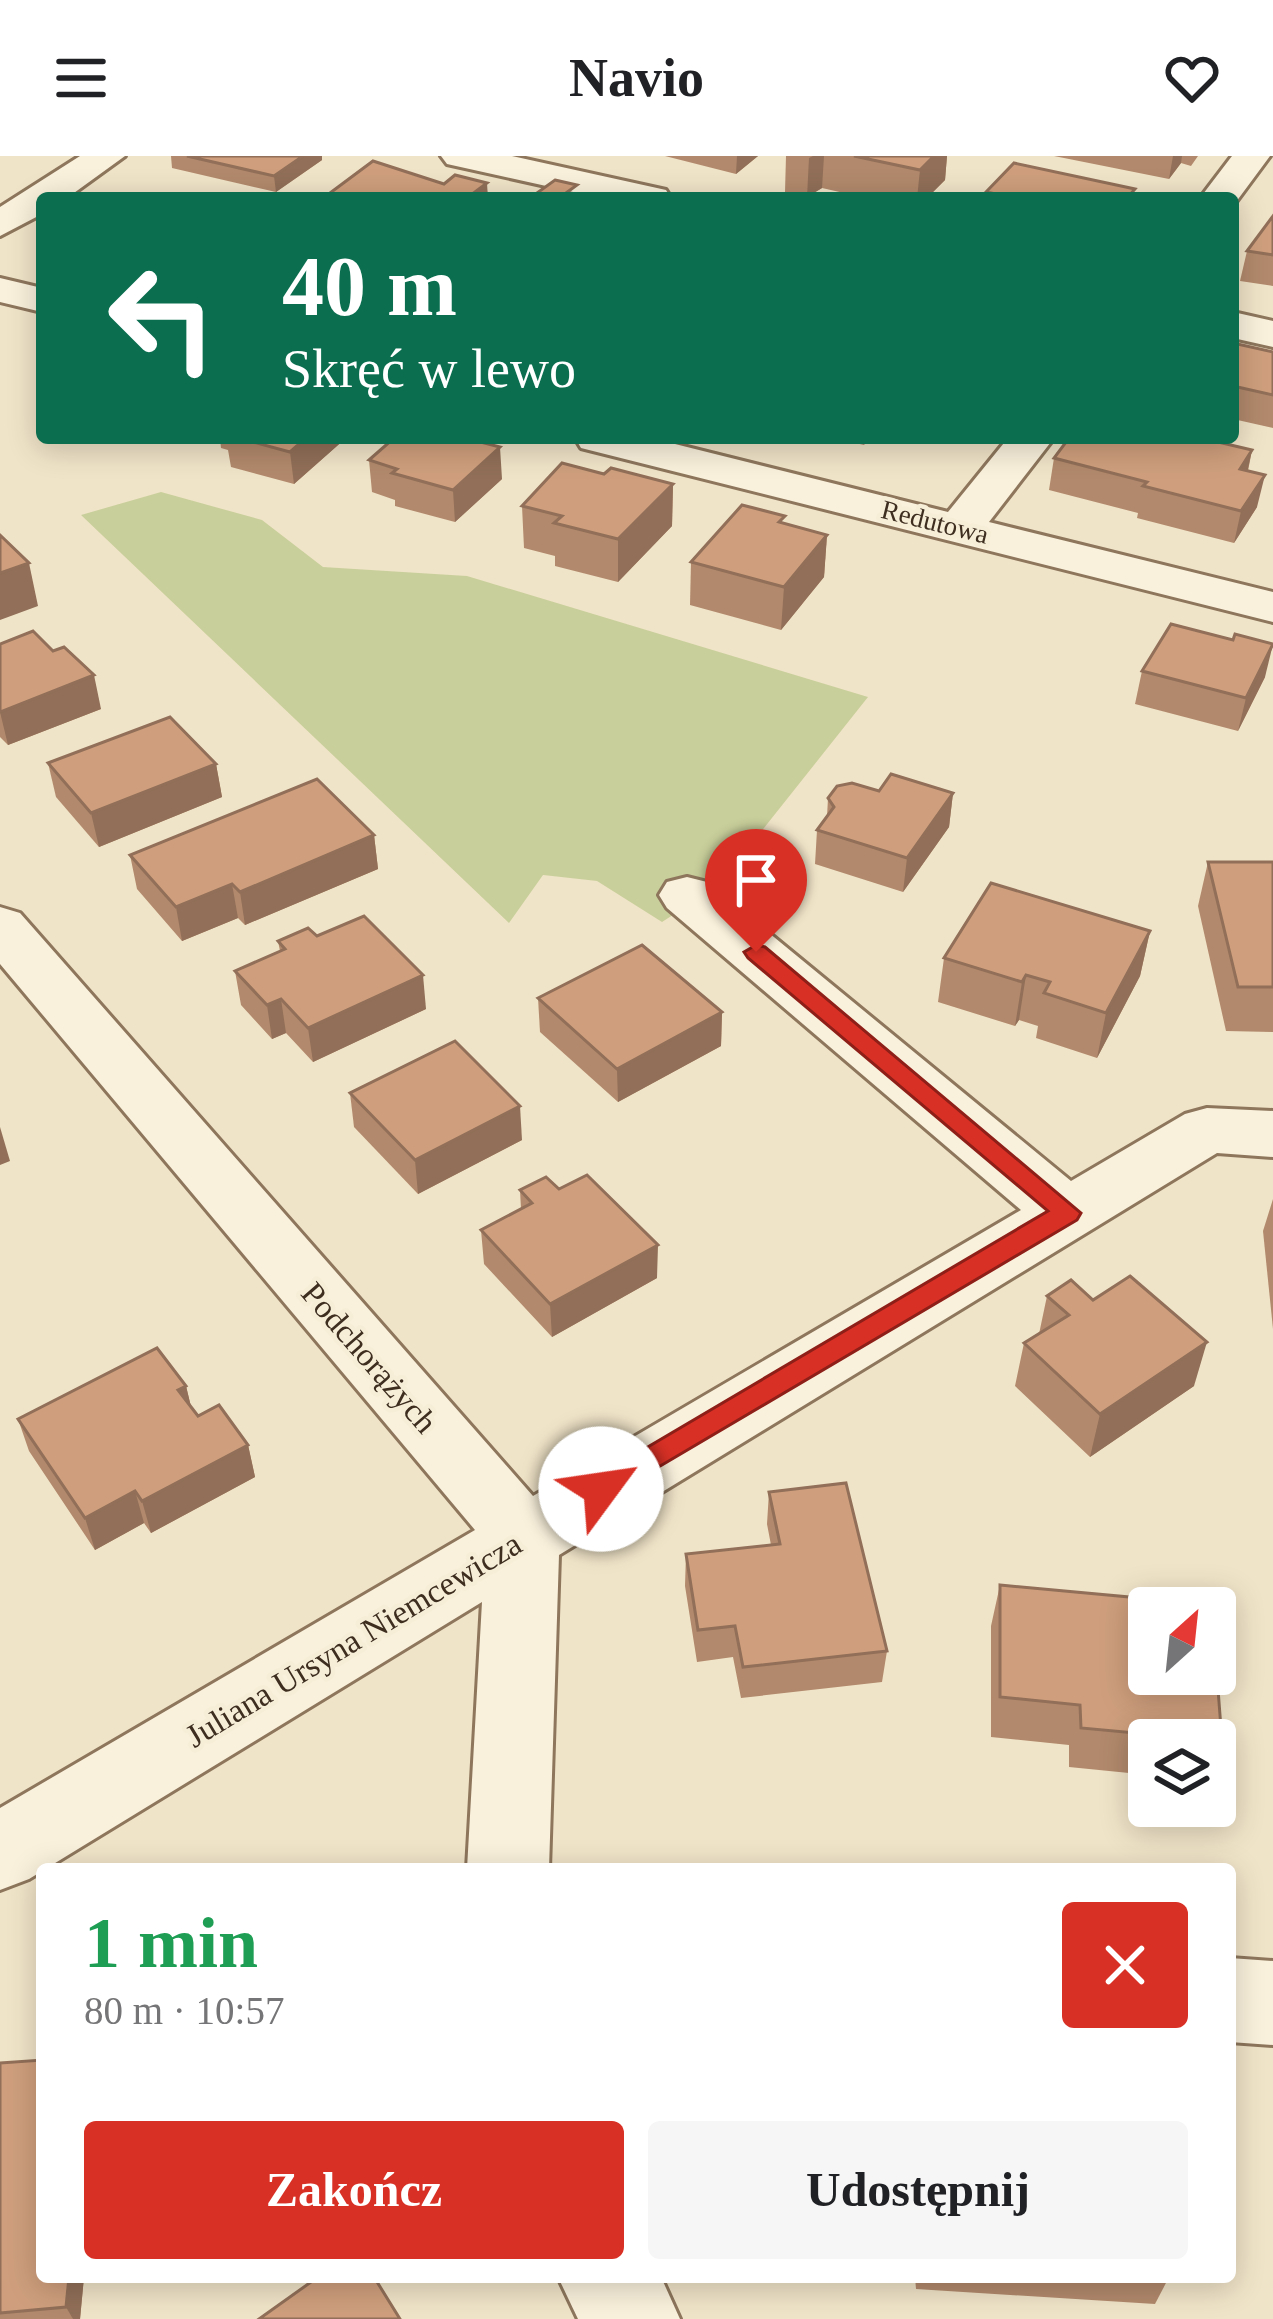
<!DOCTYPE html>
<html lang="pl">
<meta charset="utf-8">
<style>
:root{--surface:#fff;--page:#f6f6f6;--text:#202124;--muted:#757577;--accent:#d93025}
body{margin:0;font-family:Georgia,serif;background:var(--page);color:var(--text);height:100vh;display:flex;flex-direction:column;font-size:45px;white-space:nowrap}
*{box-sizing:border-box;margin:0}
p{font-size:39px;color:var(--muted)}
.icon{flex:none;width:66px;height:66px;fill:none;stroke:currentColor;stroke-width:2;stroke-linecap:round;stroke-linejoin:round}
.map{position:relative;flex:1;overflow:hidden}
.side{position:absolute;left:36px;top:1707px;width:1200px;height:420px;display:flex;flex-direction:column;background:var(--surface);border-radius:12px;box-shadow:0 6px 30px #0003}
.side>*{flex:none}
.top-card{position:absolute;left:36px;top:36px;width:1203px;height:252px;border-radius:12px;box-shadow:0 6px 30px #0003;background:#0b6e4f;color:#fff;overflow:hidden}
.needle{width:78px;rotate:27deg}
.buttons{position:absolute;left:1128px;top:1431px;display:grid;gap:24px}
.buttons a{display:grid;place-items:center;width:108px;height:108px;border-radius:12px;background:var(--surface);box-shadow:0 6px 30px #0003;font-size:60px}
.pin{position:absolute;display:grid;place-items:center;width:102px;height:102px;color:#fff;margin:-123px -51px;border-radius:50% 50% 50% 0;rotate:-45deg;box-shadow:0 0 12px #0007}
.pin .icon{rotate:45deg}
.me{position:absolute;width:132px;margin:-66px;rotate:59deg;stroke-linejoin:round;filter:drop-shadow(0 0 9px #0008)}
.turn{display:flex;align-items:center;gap:42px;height:252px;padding:0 48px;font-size:54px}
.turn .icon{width:156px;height:156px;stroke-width:2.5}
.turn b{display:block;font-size:84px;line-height:102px}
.round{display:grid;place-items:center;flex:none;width:126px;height:126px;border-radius:12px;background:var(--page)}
.head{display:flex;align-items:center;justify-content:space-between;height:204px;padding:0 48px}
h1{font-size:72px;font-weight:800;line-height:90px;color:#1e9e55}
.button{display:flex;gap:24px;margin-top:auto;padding:24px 48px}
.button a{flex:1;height:138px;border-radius:12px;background:var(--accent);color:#fff;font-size:48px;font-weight:800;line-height:138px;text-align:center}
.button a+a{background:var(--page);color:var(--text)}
header{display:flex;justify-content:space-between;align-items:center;height:156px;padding:0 48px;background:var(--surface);font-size:54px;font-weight:800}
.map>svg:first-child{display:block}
.green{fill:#c9cf9b}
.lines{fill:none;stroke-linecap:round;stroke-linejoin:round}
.street-casing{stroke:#8d765c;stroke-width:6}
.street{fill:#faf1dc;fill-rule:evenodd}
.wall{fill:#b2896c}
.shaded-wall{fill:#916f58}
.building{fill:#cf9f7d;stroke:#916f58;stroke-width:3}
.route{fill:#d93025;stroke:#8d1f18;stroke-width:3}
.labels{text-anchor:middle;stroke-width:9;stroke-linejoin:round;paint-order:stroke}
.far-street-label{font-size:27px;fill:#3d2e20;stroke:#f7eed8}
.street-label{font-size:33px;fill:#3d2e20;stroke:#f7eed8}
</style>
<header><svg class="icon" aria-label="menu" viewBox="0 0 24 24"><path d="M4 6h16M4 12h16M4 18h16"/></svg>Navio<svg class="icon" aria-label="heart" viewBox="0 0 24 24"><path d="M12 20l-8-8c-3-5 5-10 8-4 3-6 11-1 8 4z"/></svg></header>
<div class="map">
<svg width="1273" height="2163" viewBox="0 0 1273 2163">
<rect width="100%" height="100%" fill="#f0e4c8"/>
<!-- green -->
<path class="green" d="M161 336 262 364 323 411 467 420 868 541 718 730 662 766 597 725 543 719 509 767 81 359Z"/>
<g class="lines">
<!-- street casing -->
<g class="street-casing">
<g id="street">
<path d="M80 0H125L67 42H42V58L0 80V51Z"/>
<path d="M441 0H512L666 34 671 42H600L447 8Z"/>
<path d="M1232 0H1270L1233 50V42H1200Z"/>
<path d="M0 122 42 132V156L0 146Z"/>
<path d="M1233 156 1273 165V191L1233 182Z"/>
<path d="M575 282H651L948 356 1008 282H1054L989 366 1273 436V466L581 292Z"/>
<path d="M687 721 707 726 1071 1025 1185 958 1207 952 1273 955V1001L1217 997 559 1399 549 1713H467L482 1446 29 1723 0 1734V1652L475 1374 0 808V751L20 757 533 1340 1021 1054 667 752 659 739 667 726Z"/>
<path d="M1230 1802 1273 1805V1889L1230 1886Z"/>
<path d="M558 2121H661L680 2163H578Z"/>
</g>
</g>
<!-- street -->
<use href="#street" class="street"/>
</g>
<!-- wall -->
<g class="wall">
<path d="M171 0H322V4L276 36 172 12Z"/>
<path d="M665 0H758L736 18Z"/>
<path d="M786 0H947L945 24 927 42H866L822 32 807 41 785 36Z"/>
<path d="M1054 0H1198L1191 10 1181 7 1169 23Z"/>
<path d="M986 36 1133 42H985Z"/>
<path d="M1273 60V130L1240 125 1247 95Z"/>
<path d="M1233 187 1273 196V272L1233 263Z"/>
<path d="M220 282H346L294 328 231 311 228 294 221 292Z"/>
<path d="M834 282H870L864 289Z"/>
<path d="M1252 294 1248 315 1257 351 1234 387 1137 362 1138 357 1049 334 1054 302Z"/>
<path d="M369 304 502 323 455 366 395 350V344L372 336Z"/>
<path d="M604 318 673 328 672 370 618 426 555 410V400L524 392 522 350Z"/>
<path d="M784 368 827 379 824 421 781 474 690 449 691 406Z"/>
<path d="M1233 484 1265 521 1238 575 1135 548 1142 515Z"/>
<path d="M0 488 101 553 8 589 0 581Z"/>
<path d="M48 607 216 608 222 641 99 691 56 641Z"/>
<path d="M879 635 953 637 949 671 903 736 815 708 817 674 827 661 828 642Z"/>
<path d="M374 679 378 713 245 769 238 762 182 785 137 733 130 699Z"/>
<path d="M1208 706H1273V876L1226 875 1198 750Z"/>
<path d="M1150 775 1140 820 1097 902 1036 882 1038 870 1019 864 1015 870 938 846 944 802Z"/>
<path d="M317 780 426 853 313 906 286 877 272 883 241 849 235 815 280 795 278 785Z"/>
<path d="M538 842 722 856 721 890 618 946 540 876Z"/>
<path d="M350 937 522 984 418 1038 354 971Z"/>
<path d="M520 1034 657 1122 552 1181 484 1108 481 1074 521 1053Z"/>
<path d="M1273 1043V1173L1263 1075Z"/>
<path d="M1047 1140 1194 1230 1090 1301 1015 1230 1024 1187 1039 1178Z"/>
<path d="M186 1230 191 1251 198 1260 248 1289 255 1321 151 1377 144 1367 95 1394 29 1295 18 1263Z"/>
<path d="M769 1336 887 1495 882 1526 741 1542 733 1501 697 1506 685 1430 686 1398 771 1389 767 1368Z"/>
<path d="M1000 1429 1149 1452 1222 1585 1215 1602V1584H1149V1619L1069 1611V1589L991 1581V1470Z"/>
<path d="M0 1907 42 2121H84L80 2163H0Z"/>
<path d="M915 2121H1167V2125L1155 2148 916 2133Z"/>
</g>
<!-- shaded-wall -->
<g class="shaded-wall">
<path d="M303 0H322V4L276 36 274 20Z"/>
<path d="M737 0H758L736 18Z"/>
<path d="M813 0H824L822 32 807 41 809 2Z"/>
<path d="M934 0H947L945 24 927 42H917L920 14Z"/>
<path d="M1173 0H1182L1181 7 1169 23Z"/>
<path d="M487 27 488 42H467Z"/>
<path d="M306 282H346L294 328 290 296Z"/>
<path d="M500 291 502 323 455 366 453 334Z"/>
<path d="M1252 294 1245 326 1240 313Z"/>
<path d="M1265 319 1257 351 1234 387 1241 355Z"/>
<path d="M673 328 672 370 618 426V383Z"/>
<path d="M827 379 824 421 781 474 784 431Z"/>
<path d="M29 407 38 450 0 464V417Z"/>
<path d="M1273 488 1265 521 1238 575 1246 542Z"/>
<path d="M94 519 101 553 8 589 0 556Z"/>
<path d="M216 608 222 641 99 691 91 657Z"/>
<path d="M953 637 949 671 903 736 907 702Z"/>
<path d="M374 679 378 713 245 769 240 736Z"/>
<path d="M232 728 238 762 182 785 176 751Z"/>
<path d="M1150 775 1140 820 1097 902 1106 857Z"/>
<path d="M423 819 426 853 313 906 308 872Z"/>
<path d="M1026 819 1019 864 1015 870 1022 826Z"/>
<path d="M281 843 286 877 272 883 267 849Z"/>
<path d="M722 856 721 890 618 946 617 913Z"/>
<path d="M520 950 522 984 418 1038 415 1004Z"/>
<path d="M0 971 10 1005 0 1009Z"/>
<path d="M658 1089 657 1122 552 1181 550 1148Z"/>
<path d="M1207 1186 1194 1230 1090 1301 1100 1258Z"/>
<path d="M186 1230 194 1263 178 1234Z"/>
<path d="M248 1289 255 1321 151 1377 142 1345Z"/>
<path d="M135 1335 144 1367 95 1394 85 1362Z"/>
<path d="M69 2121H84L80 2163H73L66 2151Z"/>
</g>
<!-- building -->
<g class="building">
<path d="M187 0H303L274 20Z"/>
<path d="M854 0H934L920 14Z"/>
<path d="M373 5 444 28 455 19 487 27 467 42H353L330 37Z"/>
<path d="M1014 7 1135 33 1127 42H1016L986 36Z"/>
<path d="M555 24 577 29 566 37 590 42H530Z"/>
<path d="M1273 60V99L1247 95Z"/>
<path d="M1233 187 1273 196V239L1233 230Z"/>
<path d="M238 282H306L290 296Z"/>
<path d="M394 282H465L500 291 453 334 392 317 397 313 369 304Z"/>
<path d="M1069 282H1201L1252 294 1240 313 1265 319 1241 355 1143 330 1147 326 1054 302Z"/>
<path d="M562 307 604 318 611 312 673 328 618 383 554 367 562 360 522 350Z"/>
<path d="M742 349 785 360 779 366 827 379 784 431 691 406Z"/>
<path d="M0 379 29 407 0 417Z"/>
<path d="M1171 468 1233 484 1235 478 1273 488 1246 542 1142 515Z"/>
<path d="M33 475 53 495 64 491 94 519 0 556V488Z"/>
<path d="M170 561 216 608 91 657 48 607Z"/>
<path d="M891 618 953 637 907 702 817 674 834 651 828 642 837 630 852 627 879 635Z"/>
<path d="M317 623 374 679 240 736 232 728 176 751 130 699Z"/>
<path d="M1208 706H1273V831H1238Z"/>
<path d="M991 727 1150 775 1106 857 1044 837 1050 826 1026 819 1022 826 944 802Z"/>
<path d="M364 760 423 819 308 872 281 843 267 849 235 815 285 793 278 785 308 772 317 780Z"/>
<path d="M642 789 722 856 617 913 538 842Z"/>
<path d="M455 885 520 950 415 1004 350 937Z"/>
<path d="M587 1019 658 1089 550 1148 481 1074 532 1047 520 1034 546 1021 559 1033Z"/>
<path d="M1130 1120 1207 1186 1100 1258 1024 1187 1069 1159 1047 1140 1071 1124 1093 1144Z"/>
<path d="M157 1192 186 1230 178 1234 198 1260 219 1249 248 1289 142 1345 135 1335 85 1362 18 1263Z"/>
<path d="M846 1327 887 1495 743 1511 735 1470 698 1474 686 1398 780 1388 769 1336Z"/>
<path d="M1000 1429 1172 1445 1173 1452H1149V1518H1215L1216 1507 1222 1585 1081 1572 1080 1549 1000 1541Z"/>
<path d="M42 1904V2121H69L66 2151 0 2157V1907Z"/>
<path d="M318 2121H374L400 2163H259Z"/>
<path d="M1099 2121H1167V2125Z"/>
</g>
<!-- route -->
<path class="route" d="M756 789 765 791 1081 1057 1077 1064 601 1345 590 1342 586 1333 590 1325 1048 1055 748 802 744 796Z"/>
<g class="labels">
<!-- far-street labels -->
<g class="far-street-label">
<text transform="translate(935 366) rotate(14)" y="9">Redutowa</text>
</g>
<!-- street labels -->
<g class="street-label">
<text transform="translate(370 1201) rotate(49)" y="12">Podchorążych</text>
<text transform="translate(353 1483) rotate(-31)" y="12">Juliana Ursyna Niemcewicza</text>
</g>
</g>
</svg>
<div class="buttons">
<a><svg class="needle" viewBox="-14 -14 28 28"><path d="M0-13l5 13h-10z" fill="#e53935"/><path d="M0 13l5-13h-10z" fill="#757577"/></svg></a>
<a><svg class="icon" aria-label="layers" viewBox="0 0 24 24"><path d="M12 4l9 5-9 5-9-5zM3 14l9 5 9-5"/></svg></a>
</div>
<div class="pin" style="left:756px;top:796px;background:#d93025"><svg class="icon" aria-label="arrive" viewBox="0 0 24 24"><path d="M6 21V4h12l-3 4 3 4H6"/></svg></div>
<svg class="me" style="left:601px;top:1333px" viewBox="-20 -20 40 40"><circle r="19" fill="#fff"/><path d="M0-13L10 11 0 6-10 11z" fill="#d93025"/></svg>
<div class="top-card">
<div class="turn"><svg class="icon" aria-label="left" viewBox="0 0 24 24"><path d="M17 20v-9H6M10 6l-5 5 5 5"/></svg><div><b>40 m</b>Skręć w lewo</div></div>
</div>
<section class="side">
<div class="head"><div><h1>1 min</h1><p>80 m · 10:57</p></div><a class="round" style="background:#d93025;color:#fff"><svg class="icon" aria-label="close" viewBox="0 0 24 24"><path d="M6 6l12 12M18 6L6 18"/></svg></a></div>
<div class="button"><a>Zakończ</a><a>Udostępnij</a></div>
</section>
</div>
